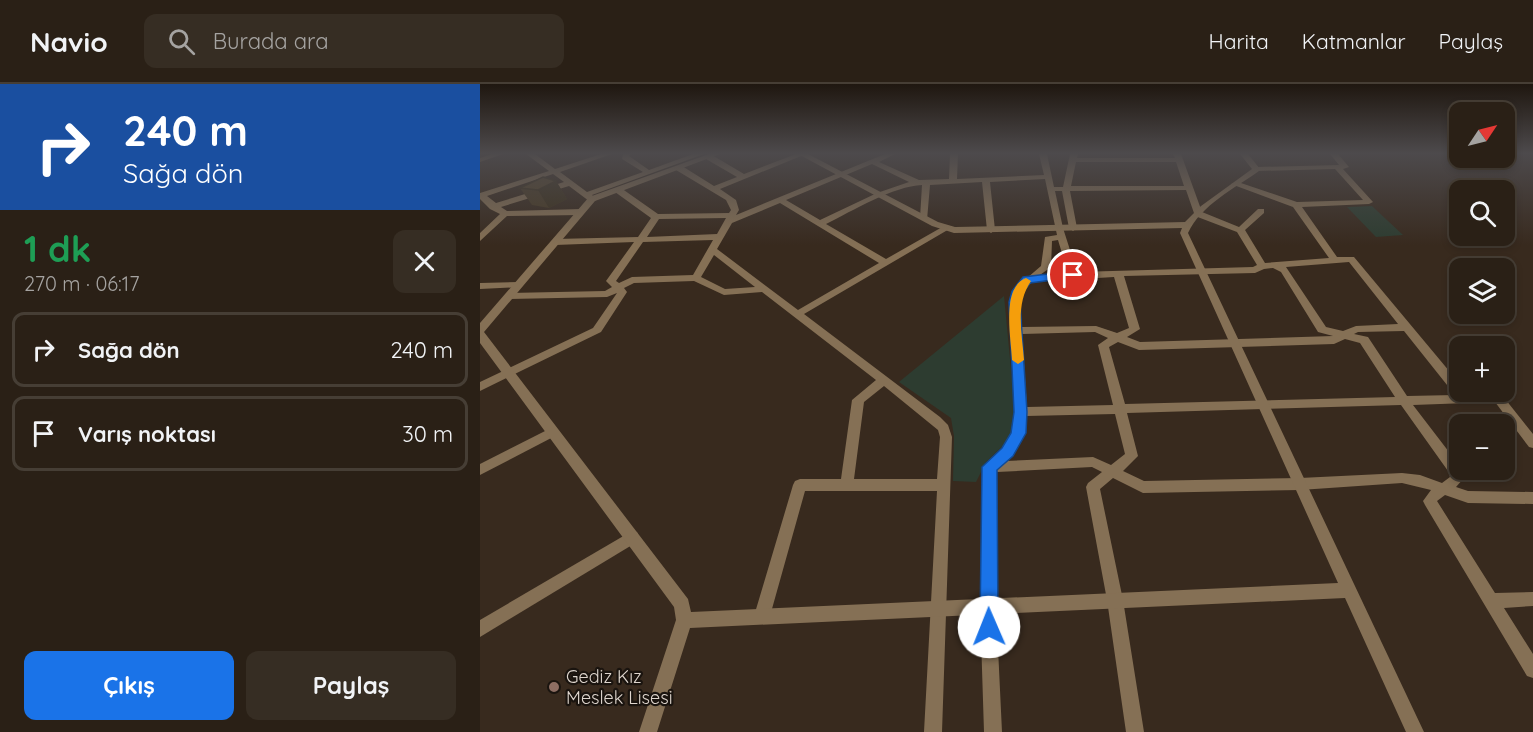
<!DOCTYPE html>
<html lang="tr">
<meta charset="utf-8">
<style>
:root{--surface:#2a2016;--page:#362d23;--text:#f1f3f6;--muted:#a5a3a1;--line:#463e35;--accent:#1a73e8}
body{margin:0;font-family:Quicksand,sans-serif;background:var(--page);color:var(--text);height:100vh;display:flex;flex-direction:column;font-size:22px;white-space:nowrap}
*{box-sizing:border-box;margin:0}
p{font-size:20px;color:var(--muted)}
.icon{flex:none;width:33px;height:33px;fill:none;stroke:currentColor;stroke-width:2;stroke-linecap:round;stroke-linejoin:round}
.map{position:relative;flex:1;overflow:hidden}
.drawer{display:flex;flex-direction:column;background:var(--surface);width:480px}
.drawer>*{flex:none}
.guide{background:#1a4fa0;color:#fff;overflow:hidden}
.needle{width:39px;rotate:55deg}
.fabs{position:absolute;left:969px;top:18px;display:grid;gap:12px}
.fabs a{display:grid;place-items:center;width:66px;height:66px;border-radius:12px;background:var(--surface);box-shadow:0 3px 9px #0003,0 0 0 2px var(--line);font-size:30px}
.pin{position:absolute;display:grid;place-items:center;width:51px;height:51px;color:#fff;margin:-26px;border:3px solid #fff;border-radius:50%;box-shadow:0 2px 6px #0007}
.me{position:absolute;width:66px;margin:-33px;rotate:359deg;stroke-linejoin:round;filter:drop-shadow(0 0 4px #0008)}
.turn{display:flex;align-items:center;gap:21px;height:126px;padding:0 24px;font-size:27px}
.turn .icon{width:78px;height:78px;stroke-width:2.5}
.turn b{display:block;font-size:42px;line-height:51px}
.round{display:grid;place-items:center;flex:none;width:63px;height:63px;border-radius:12px;background:var(--page)}
.head{display:flex;align-items:center;justify-content:space-between;height:102px;padding:0 24px}
h1{font-size:36px;font-weight:800;line-height:45px;color:#1e9e55}
.action{display:flex;gap:12px;margin-top:auto;padding:12px 24px}
.action a{flex:1;height:69px;border-radius:12px;background:var(--accent);color:#fff;font-size:24px;font-weight:800;line-height:69px;text-align:center}
.action a+a{background:var(--page);color:var(--text)}
ul{padding:0;list-style:none}
li{display:flex;align-items:center;gap:18px;height:75px;margin:0 12px 9px;padding:0 12px;border:3px solid var(--line);border-radius:12px}
li div{flex:1}
li b{display:block;font-size:22px}
li em{font-style:normal}
header{display:flex;align-items:center;gap:36px;box-sizing:border-box;height:84px;padding:0 30px;background:var(--surface);border-bottom:2px solid var(--line)}
header strong{font-size:28px}
nav{display:flex;gap:33px;margin-inline-start:auto;font-size:21px}
.search{width:420px;height:54px;background:var(--page);display:flex;align-items:center;gap:15px;box-sizing:border-box;padding:0 21px;border-radius:12px;color:var(--muted);font-size:22px}
main{display:flex;flex:1;min-height:0}
.map>svg:first-child{display:block}
.green{fill:#2d3c30}
.lines{fill:none;stroke-linecap:round;stroke-linejoin:round}
.minor{fill:#857055;fill-rule:evenodd}
.tertiary{fill:#857055;fill-rule:evenodd}
.wall{fill:#483a24}
.shaded-wall{fill:#3b301d}
.building{fill:#54442a;stroke:#3b301d;stroke-width:1.5}
.route{fill:#1a73e8;stroke:#114b97;stroke-width:1.5}
.slow{fill:#f59e0b}
.education-dot{fill:#8d6e63;stroke:#1a140f;stroke-width:2}
.labels{text-anchor:middle;stroke-width:4.5;stroke-linejoin:round;paint-order:stroke}
.near-poi-label{font-size:18px;fill:#dfd6ce;stroke:#1a140f;text-anchor:start}
</style>
<header>
<strong>Navio</strong>
<div class="search"><svg class="icon" aria-label="search" viewBox="0 0 24 24"><circle cx="10" cy="10" r="6"/><path d="M15 15l6 6"/></svg>Burada ara</div>
<nav><a>Harita</a><a>Katmanlar</a><a>Paylaş</a></nav>
</header>
<main>
<section class="drawer">
<div class="guide">
<div class="turn"><svg class="icon" aria-label="right" viewBox="0 0 24 24"><path d="M7 20v-9h11M14 6l5 5-5 5"/></svg><div><b>240 m</b>Sağa dön</div></div>
</div>
<div class="head"><div><h1>1 dk</h1><p>270 m · 06:17</p></div><a class="round"><svg class="icon" aria-label="close" viewBox="0 0 24 24"><path d="M6 6l12 12M18 6L6 18"/></svg></a></div>
<ul>
<li><svg class="icon" aria-label="right" viewBox="0 0 24 24"><path d="M7 20v-9h11M14 6l5 5-5 5"/></svg><div><b>Sağa dön</b></div><em>240 m</em></li>
<li><svg class="icon" aria-label="arrive" viewBox="0 0 24 24"><path d="M6 21V4h12l-3 4 3 4H6"/></svg><div><b>Varış noktası</b></div><em>30 m</em></li>
</ul>
<div class="action"><a>Çıkış</a><a>Paylaş</a></div>
</section>
<div class="map">
<svg width="1053" height="648" viewBox="0 0 1053 648">
<rect width="100%" height="100%" fill="#382a1e"/>
<!-- green -->
<g class="green">
<path d="M892 122 923 151 896 153 867 123Z"/>
<path d="M524 212 536 338 535 350 506 378 496 398 473 397 474 352 471 334 419 298Z"/>
</g>
<g class="lines">
<!-- minor -->
<g class="minor">
<path d="M12 70H23L0 78V74Z"/>
<path d="M46 70H55L75 85 121 70H132L80 88 107 108 163 88 142 75 143 70H151L149 72 169 86 213 70H224L112 111 116 115 115 117H109L89 102 21 123 27 127 101 125 105 128 101 131 27 132 0 157V149L20 130 10 125 0 115V109L69 87ZM73 90 84 98 16 119 7 112Z"/>
<path d="M316 70H326L240 105 256 116 259 126 256 131 405 70H415L399 78 439 96 469 95 470 70H478L477 95 564 91 559 70H567L574 103H583L590 70H598L597 74H695L693 70H701L722 128 759 143 778 125H784V129L765 146 785 179 849 174 813 123 751 100 758 98 817 118 883 116 855 85 776 87 772 85 776 83 859 81 850 70H858L869 83 863 85 893 118 889 120 822 123 857 173H874L980 300V308H986L988 311H1022L1053 350V364L1049 363 1015 318 933 321 979 381 984 394 976 403 988 407 1053 408V420L988 419 965 411 957 417 1015 509 1053 508V522L1024 524 1053 570V594L1047 592 945 421 943 417 951 406 922 399 820 406 663 409 633 394 620 405 643 516 664 648H646L627 516 606 403 608 399 622 388 612 383 517 388 516 522 522 648H504L500 522 503 383 523 364 532 349 535 328 530 218 540 200 561 182 565 153 577 151 565 95 510 98 515 146 511 149 507 146 502 98 450 101 447 136 440 134 442 101C414 102 372 127 346 140L406 175 464 142 471 144 324 230 460 333 468 341 472 353 462 648H444L457 407H325L290 532 288 538 282 540 276 538 274 532 313 401 315 397 320 395H361L372 316 396 296 282 208 244 211 214 197 154 199 144 204 147 208 121 248 0 307V298L113 244 137 209 127 213 29 215 24 212 29 209 125 207 132 203 126 197 154 158 75 161 71 158 75 155 158 153 171 134 135 108V104H141L178 130 249 129 251 126 246 116 196 86V82H202L234 102 257 93 226 75V71H232L264 90ZM596 78H696L704 102H591ZM392 80 429 98 397 109 340 136 306 116ZM706 106 715 132 757 148 777 181 773 183 597 188 583 144 575 107H582L589 144 593 147 597 144 590 107ZM300 119 399 179 318 226 237 165 252 139ZM246 134 237 150 167 153 179 135ZM233 156 213 191 152 193 139 199 136 197 163 158ZM578 156 588 189 560 191 571 183 572 157ZM234 171 275 203 245 205 221 193ZM869 178 918 240 876 242 863 247 846 243 806 183ZM793 184 801 188 838 248 853 252 660 258 647 253 660 245 644 192 775 189 784 185ZM634 193 649 244 637 249 616 242 542 243C540 225 538 212 552 198ZM924 247 975 311 927 312 888 253 874 250 878 248ZM615 248 628 254 618 261 633 321 547 323 542 250ZM865 255 880 259 915 313 645 320 629 263 638 258 659 266 854 260ZM404 302 458 346 460 353 457 395H374L384 318ZM921 321 968 387 970 393 962 399 940 391 922 389 820 394 664 397 643 387 658 372 647 329ZM635 330 645 370 631 381 613 373 526 377C539 366 544 349 546 332Z"/>
<path d="M38 198 43 201 41 203 0 205V199Z"/>
<path d="M73 343 77 345 79 348 77 351 0 391V380Z"/>
<path d="M152 447 157 448 159 453 157 458 0 553V536Z"/>
</g>
<!-- tertiary -->
<path class="tertiary" d="M229 70H240L115 117 4 248 208 515 211 528 858 499 700 149 702 144 474 149 452 142 318 70H328L458 138 475 143 705 138 721 122 772 85 760 70H768L780 85 779 87C755 104 721 121 708 149L944 648H926L865 514 210 544 177 648H159L196 536 194 523 0 259V239L109 113Z"/>
</g>
<!-- wall -->
<path class="wall" d="M76 97 87 115 69 124 52 121 40 104Z"/>
<!-- shaded-wall -->
<path class="shaded-wall" d="M76 97 87 115 69 124 58 106Z"/>
<!-- building -->
<path class="building" d="M63 93 76 97 58 106 40 104Z"/>
<!-- sky -->
<linearGradient id="sky" x2="0" y2="1"><stop stop-color="#1f1710"/><stop offset="0.43" stop-color="#4d4a4c"/><stop offset="1" stop-color="#4d4a4c" stop-opacity="0"/></linearGradient>
<rect width="1053" height="161" fill="url(#sky)"/>
<!-- route -->
<path class="route" d="M593 187 596 188V193L550 199 543 208 540 218 547 328 546 349 533 372 517 386 518 543 515 549 509 552 502 549 500 543 502 383 522 364 531 349 534 328 529 218 532 207 543 193Z"/>
<!-- slow -->
<path class="slow" d="M546 194 551 197C535 220 542 249 544 276L538 280 532 276C531 254 521 203 546 194Z"/>
<!-- markers -->
<circle class="education-dot" cx="74" cy="603" r="6"/>
<g class="labels">
<!-- near-poi labels -->
<g class="near-poi-label">
<text x="86" y="599">Gediz Kız<tspan x="86" dy="21">Meslek Lisesi</tspan></text>
</g>
</g>
</svg>
<div class="fabs">
<a><svg class="needle" viewBox="-14 -14 28 28"><path d="M0-13l5 13h-10z" fill="#e53935"/><path d="M0 13l5-13h-10z" fill="#a5a3a1"/></svg></a>
<a><svg class="icon" aria-label="search" viewBox="0 0 24 24"><circle cx="10" cy="10" r="6"/><path d="M15 15l6 6"/></svg></a>
<a><svg class="icon" aria-label="layers" viewBox="0 0 24 24"><path d="M12 4l9 5-9 5-9-5zM3 14l9 5 9-5"/></svg></a>
<a>+</a>
<a>−</a>
</div>
<div class="pin" style="left:593px;top:191px;background:#d93025"><svg class="icon" aria-label="arrive" viewBox="0 0 24 24"><path d="M6 21V4h12l-3 4 3 4H6"/></svg></div>
<svg class="me" style="left:509px;top:543px" viewBox="-20 -20 40 40"><circle r="19" fill="#fff"/><path d="M0-13L10 11 0 6-10 11z" fill="#1a73e8"/></svg>
</div>
</main>
